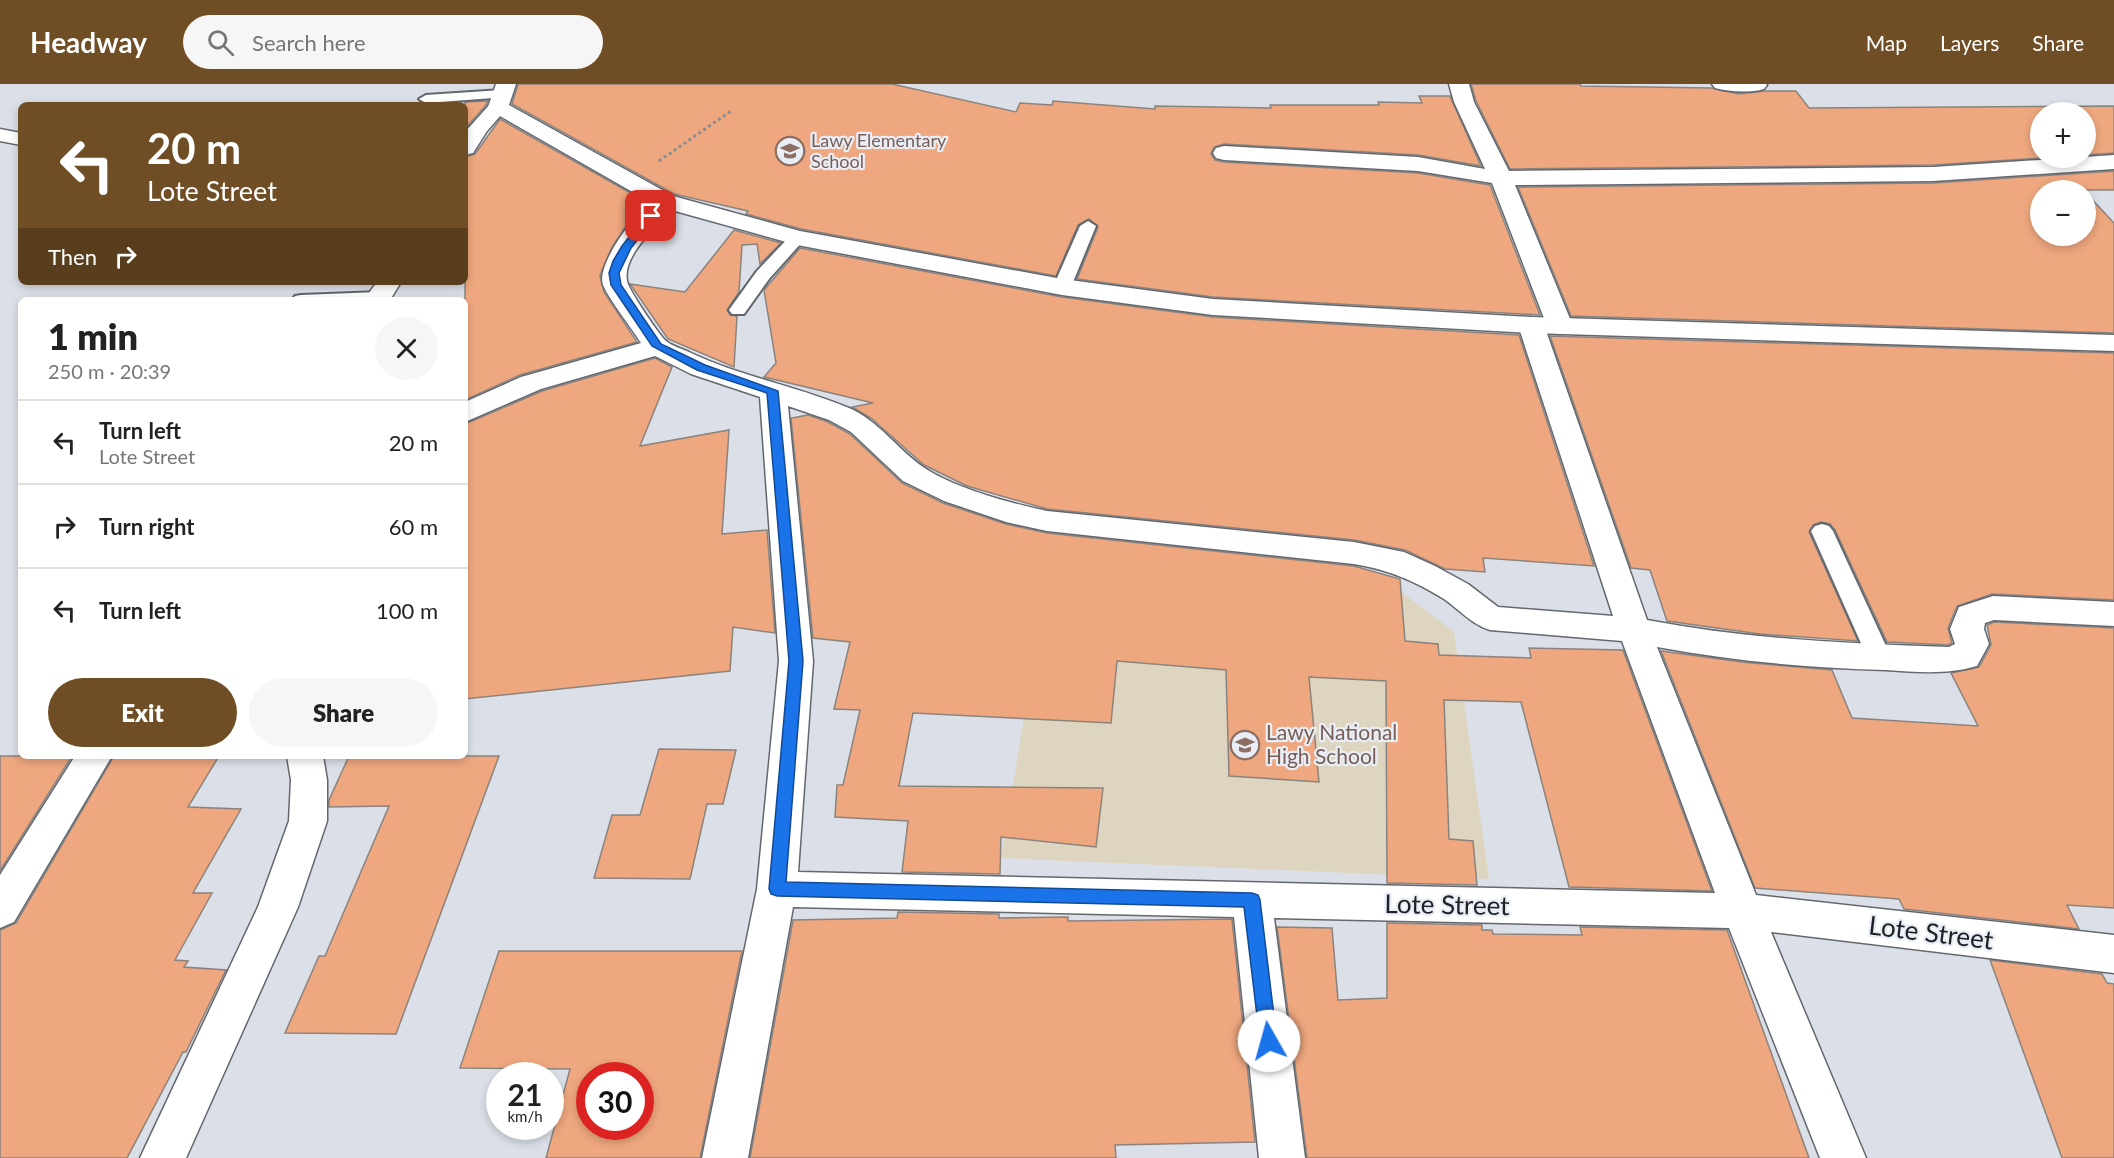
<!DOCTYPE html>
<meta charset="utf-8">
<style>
:root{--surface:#fff;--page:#f6f6f6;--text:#222;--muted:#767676;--line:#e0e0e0;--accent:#6f4e25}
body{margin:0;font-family:Lato,sans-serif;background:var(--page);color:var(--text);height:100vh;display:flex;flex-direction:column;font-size:22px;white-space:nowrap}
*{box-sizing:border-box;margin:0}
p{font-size:20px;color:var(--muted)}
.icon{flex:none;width:33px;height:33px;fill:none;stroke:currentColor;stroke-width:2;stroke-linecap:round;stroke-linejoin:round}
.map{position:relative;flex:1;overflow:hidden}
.details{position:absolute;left:18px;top:213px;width:450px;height:462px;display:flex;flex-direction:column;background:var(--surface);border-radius:9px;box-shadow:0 3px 9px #0003}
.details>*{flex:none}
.hud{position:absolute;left:18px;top:18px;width:450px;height:183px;border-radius:9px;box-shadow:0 3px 9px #0003;background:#6f4e25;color:#fff;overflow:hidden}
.tools{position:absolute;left:2030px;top:18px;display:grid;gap:12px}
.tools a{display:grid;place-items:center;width:66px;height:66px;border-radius:50%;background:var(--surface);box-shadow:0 3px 9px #0003;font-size:30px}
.speed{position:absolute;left:486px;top:978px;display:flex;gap:12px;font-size:30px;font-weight:700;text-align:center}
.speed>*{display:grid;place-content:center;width:78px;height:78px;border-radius:50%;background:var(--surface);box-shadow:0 3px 9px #0003;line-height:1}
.speed small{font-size:15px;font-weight:400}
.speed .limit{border:9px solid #d22;background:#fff;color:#111}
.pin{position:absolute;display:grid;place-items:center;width:51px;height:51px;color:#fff;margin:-26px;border-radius:12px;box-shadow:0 3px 9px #0006}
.me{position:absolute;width:66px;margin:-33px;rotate:353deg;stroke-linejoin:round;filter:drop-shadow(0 0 4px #0008)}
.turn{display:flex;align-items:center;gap:21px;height:126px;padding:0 30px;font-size:27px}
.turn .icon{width:78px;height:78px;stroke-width:2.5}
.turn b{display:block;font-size:42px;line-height:51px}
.then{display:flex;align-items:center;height:57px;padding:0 30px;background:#0003;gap:12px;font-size:22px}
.round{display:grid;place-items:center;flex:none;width:63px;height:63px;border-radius:32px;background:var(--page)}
.headline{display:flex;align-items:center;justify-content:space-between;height:102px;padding:0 30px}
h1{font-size:36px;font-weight:800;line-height:45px}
.action{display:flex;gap:12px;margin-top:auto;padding:12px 30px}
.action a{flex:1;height:69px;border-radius:36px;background:var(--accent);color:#fff;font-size:24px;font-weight:800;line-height:69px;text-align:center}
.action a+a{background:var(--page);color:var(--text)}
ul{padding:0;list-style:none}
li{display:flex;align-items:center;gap:18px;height:84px;padding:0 30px;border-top:2px solid var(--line)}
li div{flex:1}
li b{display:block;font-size:22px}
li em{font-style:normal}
header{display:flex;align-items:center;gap:36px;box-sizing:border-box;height:84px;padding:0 30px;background:var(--accent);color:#fff}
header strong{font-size:28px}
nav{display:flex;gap:33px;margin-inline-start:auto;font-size:21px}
.search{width:420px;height:54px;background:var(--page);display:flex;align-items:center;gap:15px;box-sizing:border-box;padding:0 21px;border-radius:33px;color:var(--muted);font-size:22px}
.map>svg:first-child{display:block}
.education{fill:#ded5c0}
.building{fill:#eea77e;stroke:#8b837e;stroke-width:1.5;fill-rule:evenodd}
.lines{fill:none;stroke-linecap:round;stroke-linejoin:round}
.lane-casing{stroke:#63676e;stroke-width:4}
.street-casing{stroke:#63676e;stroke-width:3}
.secondary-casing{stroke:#63676e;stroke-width:3}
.path{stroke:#8a8d93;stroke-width:3;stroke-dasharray:3 3;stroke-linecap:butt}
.lane{fill:#fff;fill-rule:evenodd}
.street{fill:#fff;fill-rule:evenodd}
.secondary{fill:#fff;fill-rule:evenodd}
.route{fill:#1a73e8;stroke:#114b97;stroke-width:1.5}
.labels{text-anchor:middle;stroke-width:4.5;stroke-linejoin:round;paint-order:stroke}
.far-education-label{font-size:18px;fill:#785e54;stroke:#e8edf6;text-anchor:start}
.education-label{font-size:21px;fill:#785e54;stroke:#e8edf6;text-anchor:start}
.near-street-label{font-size:26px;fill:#1f2124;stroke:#e8edf6}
</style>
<header>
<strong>Headway</strong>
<div class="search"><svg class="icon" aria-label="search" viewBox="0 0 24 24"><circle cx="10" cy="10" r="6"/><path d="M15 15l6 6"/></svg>Search here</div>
<nav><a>Map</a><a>Layers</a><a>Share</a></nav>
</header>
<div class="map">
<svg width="2114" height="1074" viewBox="0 0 2114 1074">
<rect width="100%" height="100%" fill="#dbe0e8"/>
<!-- education -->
<path class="education" d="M1052 462 1393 502 1454 548 1489 795 1001 774Z"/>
<!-- building -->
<g class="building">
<path d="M518 0H892L1016 28 1020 19 1052 21 1053 17 1155 25V22L1271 24 1270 21H1379L1378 18 1422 19 1419 12H1450L1481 82 1418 71 1224 60 1214 63 1211 70 1215 76 1224 78 1418 89 1490 101 1540 231 1213 213 1077 195 1098 143 1089 135 1078 141 1056 192 801 145 746 130 748 127 674 110 512 20Z"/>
<path d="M1471 0H1580L1581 2 1712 4 1739 10 1765 7H1796L1809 24 2114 22V69L2085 71V28H2040V74H2042L1933 81 1510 85 1476 17Z"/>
<path d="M488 17 486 21 465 45V18Z"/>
<path d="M500 35 641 115 630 136 612 163 600 191 604 208 637 258 520 291 465 316V73L475 70Z"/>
<path d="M2114 87V106H2040V152H2085V108L2114 139V249L1571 232 1518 103 1933 99Z"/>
<path d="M734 146 781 159 760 180 757 160 742 161 739 208 727 226 730 231 737 232 734 283 668 255 630 200 685 208Z"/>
<path d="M800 164 1062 213 1213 233 1519 251 1594 482 1483 474 1485 488 1445 485 1405 466 1354 456 1047 425 967 402 924 381 871 334 852 323 873 319 764 293 776 279 764 206Z"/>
<path d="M1550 252 2114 269V516L1992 510 1957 522 1948 544 1952 559 1948 561 1887 558 1835 446 1830 440 1821 438 1813 441 1809 448 1858 557 1760 550 1667 537 1650 486 1631 484Z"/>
<path d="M655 274 672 283 640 362 729 346 722 450 767 446 775 549 733 543 730 587 465 615V340L542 307Z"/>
<path d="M808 331 828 338 850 350 902 399 943 419 1006 440 1047 449 1354 482 1400 495 1405 557 1438 560 1439 571 1531 574 1529 564 1623 566 1712 807 1569 803 1521 618 1444 616 1449 755 1473 757 1477 801 1387 799 1386 597 1309 593 1319 698 1229 692 1226 586 1117 577 1111 639 913 629 899 702 1103 704 1096 763 1001 753 1000 790 902 788 908 737 835 733 837 701H843L860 626 834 625 850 558 813 554 791 334Z"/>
<path d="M1994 538 2114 544V824L2067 821 2079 845 1904 825 1899 815 1755 804 1661 567 1742 578 1832 586 1852 634 1978 642 1951 589 1979 583 1991 561 1987 541Z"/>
<path d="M659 665 736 666 723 720H707L690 795 594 794 612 731H640Z"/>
<path d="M0 672H72L0 787Z"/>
<path d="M114 672H219L188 723 241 725 193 809H212L175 876 188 877 184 883 226 886 186 968H183L127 1074H0V846L16 839Z"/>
<path d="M349 672H499L396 950 285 949 319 872H325L389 722 329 723V716Z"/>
<path d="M898 828 999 830V834L1068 833V837L1232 835 1255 1058 1115 1061 1116 1074H750L793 836 897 834Z"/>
<path d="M1387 839 1482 841V846H1492L1493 850 1582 851 1580 843 1727 846 1809 1074H1307L1277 843 1332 844 1338 916 1387 914Z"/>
<path d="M499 867H742L700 1074H546L570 985 460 984ZM590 992H640V1042H590Z"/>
<path d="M1990 876 2102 890 2107 899 2114 900V1074H2062Z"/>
</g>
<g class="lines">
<!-- lane casing -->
<g class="lane-casing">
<g id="lane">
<path d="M502 6 509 10 507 13 426 19 419 15 426 11Z"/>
<path d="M1088 137 1096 142 1071 203 1068 207H1056L1053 203 1080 142Z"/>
<path d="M797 149 805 154 803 157 769 195 744 230H732L729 226 757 187 791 151Z"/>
<path d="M379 208 385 209 388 213 386 216H292L295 212 301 211Z"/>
<path d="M1822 440 1829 442 1833 447 1892 575 1888 581 1880 584 1872 581 1868 575 1811 447 1815 442Z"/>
</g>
</g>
<!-- street casing -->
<g class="street-casing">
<g id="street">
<path d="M1449 0H1469L1474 18 1509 87 1933 83 2114 71V85L1933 97 1515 101 1573 242 1569 248 1560 250 1551 248 1547 242 1492 99 1418 87 1224 76 1216 74 1213 69 1216 64 1224 62 1418 73 1485 85 1454 18Z"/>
<path d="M1712 0H1766L1767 1 1764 5C1750 9 1729 8 1715 4Z"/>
<path d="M498 17 505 19 508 23 487 47 473 69 465 71V48L491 19Z"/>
<path d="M0 45 21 49V61L0 57Z"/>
<path d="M665 110 673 112 677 117C662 138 618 173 628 200 631 209 659 251 666 257 672 262 683 265 691 269 742 293 797 302 849 324 879 337 897 365 923 383 954 404 1010 419 1047 427L1354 458 1404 468 1435 482 1468 500 1498 523 1613 532 1518 241 1522 235 1531 233 1540 235 1544 241 1647 536C1747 555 1848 560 1949 563L1955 560 1950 545 1959 523 1993 512 2114 518V542L1994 536 1985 539 1984 545 1989 560 1977 582C1947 591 1917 588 1886 586 1810 584 1732 577 1657 563L1756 811 2114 851V889L1771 848 1866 1074H1820L1729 844 1274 834 1305 1074H1259L1234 833 793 823 748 1074H702L757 805 779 577 760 313 691 290 655 272 541 305 465 338V318L521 293 641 259C631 243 610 217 603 201 595 179 644 115 665 110ZM788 322 829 336 851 348 903 397 944 417 1006 438 1047 447 1354 480C1389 486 1413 496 1444 515 1460 526 1471 540 1490 546L1622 557 1715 809 798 788 813 577Z"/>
<path d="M377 198H401L390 216H364Z"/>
<path d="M75 672H112L14 838 0 844V791Z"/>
<path d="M287 672H323L327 696V737L298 823 186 1074H140L258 823 289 737 291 696Z"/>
</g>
</g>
<!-- secondary casing -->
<g class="secondary-casing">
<path id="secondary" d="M496 0H516L509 21 673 112 800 147 1062 195 1213 215 1531 233 2114 251V267L1531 249 1213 231 1062 211 797 161 657 122 491 27 488 23Z"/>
</g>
<!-- path -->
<path class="path" d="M659 77 731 27"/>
<!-- lane -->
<use href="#lane" class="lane"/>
<!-- street -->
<use href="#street" class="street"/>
<!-- secondary -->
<use href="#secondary" class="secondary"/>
</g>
<!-- route -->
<path class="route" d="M647 130 656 132 631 164 619 189 621 201 661 260 705 281 778 307 803 577 786 798 1252 809 1258 811 1260 816 1277 957 1275 963 1269 965 1262 963 1260 957 1244 823 777 812 771 810 769 805 789 577 767 309 697 286 652 262 611 201 609 189 613 177 622 162Z"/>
<!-- icons -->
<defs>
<g id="school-ring" transform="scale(1.5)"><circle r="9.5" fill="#e8edf6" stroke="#8d6e63" stroke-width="1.5"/><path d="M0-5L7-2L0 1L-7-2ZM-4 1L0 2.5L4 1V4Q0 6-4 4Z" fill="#8d6e63"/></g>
</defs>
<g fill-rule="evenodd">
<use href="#school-ring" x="790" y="67"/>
<use href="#school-ring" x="1245" y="661"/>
</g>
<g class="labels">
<!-- far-education labels -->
<g class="far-education-label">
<text x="811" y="63">Lawy Elementary<tspan x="811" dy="21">School</tspan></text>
</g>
<!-- education labels -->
<g class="education-label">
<text x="1266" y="656">Lawy National<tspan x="1266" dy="24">High School</tspan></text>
</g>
<!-- near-street labels -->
<g class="near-street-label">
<text transform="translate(1447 821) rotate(1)" y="9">Lote Street</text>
<text transform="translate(1931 849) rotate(7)" y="9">Lote Street</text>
</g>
</g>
</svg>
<div class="tools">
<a>+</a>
<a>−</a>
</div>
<div class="speed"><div>21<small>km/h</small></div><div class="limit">30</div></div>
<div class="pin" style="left:651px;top:132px;background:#d93025"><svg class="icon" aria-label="arrive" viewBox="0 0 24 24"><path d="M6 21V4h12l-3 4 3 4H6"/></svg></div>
<svg class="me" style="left:1269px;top:957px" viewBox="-20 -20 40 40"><circle r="19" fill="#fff"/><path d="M0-13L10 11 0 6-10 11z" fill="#1a73e8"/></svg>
<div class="hud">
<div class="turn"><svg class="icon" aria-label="left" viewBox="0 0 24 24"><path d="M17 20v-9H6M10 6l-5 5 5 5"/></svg><div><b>20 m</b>Lote Street</div></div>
<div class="then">Then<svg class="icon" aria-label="right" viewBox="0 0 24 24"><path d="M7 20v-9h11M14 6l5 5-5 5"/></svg></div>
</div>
<section class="details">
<div class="headline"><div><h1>1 min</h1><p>250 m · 20:39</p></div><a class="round"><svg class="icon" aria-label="close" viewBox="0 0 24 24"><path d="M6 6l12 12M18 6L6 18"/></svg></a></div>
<ul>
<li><svg class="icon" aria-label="left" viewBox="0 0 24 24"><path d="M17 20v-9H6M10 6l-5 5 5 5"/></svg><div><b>Turn left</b><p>Lote Street</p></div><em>20 m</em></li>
<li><svg class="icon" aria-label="right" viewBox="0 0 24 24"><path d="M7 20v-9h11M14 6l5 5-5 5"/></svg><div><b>Turn right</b></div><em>60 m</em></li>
<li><svg class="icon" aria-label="left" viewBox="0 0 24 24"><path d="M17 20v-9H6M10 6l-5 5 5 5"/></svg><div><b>Turn left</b></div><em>100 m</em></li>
</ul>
<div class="action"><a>Exit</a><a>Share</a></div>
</section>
</div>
